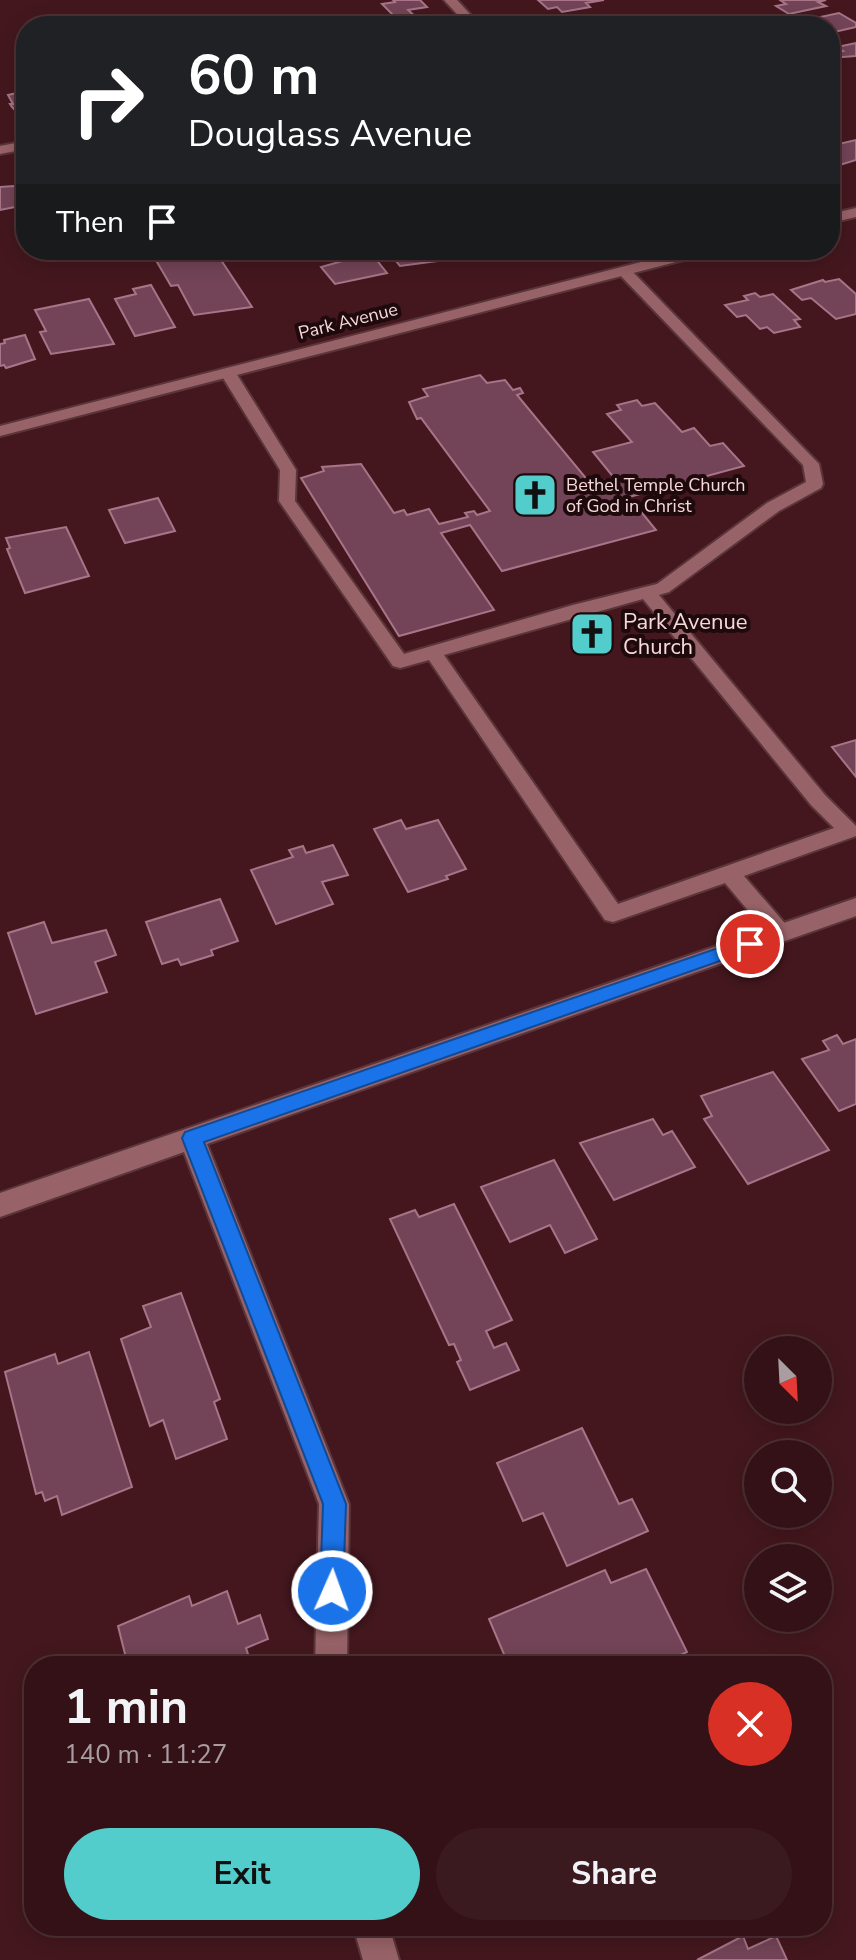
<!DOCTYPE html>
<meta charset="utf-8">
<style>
:root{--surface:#331116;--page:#3b1a1f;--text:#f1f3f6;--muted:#a99da1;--line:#4e3135;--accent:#53cdcb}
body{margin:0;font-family:"Nunito Sans",sans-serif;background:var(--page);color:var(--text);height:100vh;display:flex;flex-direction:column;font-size:30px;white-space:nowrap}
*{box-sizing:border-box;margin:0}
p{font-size:26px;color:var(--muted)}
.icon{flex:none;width:44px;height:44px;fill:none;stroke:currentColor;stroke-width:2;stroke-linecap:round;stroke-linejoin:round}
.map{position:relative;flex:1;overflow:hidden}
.details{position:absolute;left:24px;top:1656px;width:808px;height:280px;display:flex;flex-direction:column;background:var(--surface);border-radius:32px;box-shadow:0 4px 20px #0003,0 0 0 2px var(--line)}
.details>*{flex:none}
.guide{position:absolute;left:16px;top:16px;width:824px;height:244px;border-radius:32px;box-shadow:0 4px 20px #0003,0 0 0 2px var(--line);background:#202124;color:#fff;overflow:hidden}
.needle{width:52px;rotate:156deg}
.fabs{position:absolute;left:744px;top:1336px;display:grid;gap:16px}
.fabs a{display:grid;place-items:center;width:88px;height:88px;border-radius:50%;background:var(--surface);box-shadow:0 4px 20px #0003,0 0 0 2px var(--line);font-size:40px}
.pin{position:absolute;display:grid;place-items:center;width:68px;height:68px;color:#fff;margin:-34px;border:4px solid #fff;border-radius:50%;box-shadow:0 2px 8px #0007}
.me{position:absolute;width:88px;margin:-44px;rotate:2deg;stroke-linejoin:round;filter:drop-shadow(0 0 6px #0008)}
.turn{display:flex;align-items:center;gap:28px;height:168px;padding:0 40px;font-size:36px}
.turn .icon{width:104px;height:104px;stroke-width:2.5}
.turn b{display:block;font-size:56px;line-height:68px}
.then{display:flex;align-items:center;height:76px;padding:0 40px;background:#0003;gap:16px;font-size:30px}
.round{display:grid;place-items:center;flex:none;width:84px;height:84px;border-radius:42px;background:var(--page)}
.summary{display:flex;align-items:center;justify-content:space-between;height:136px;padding:0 40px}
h1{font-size:48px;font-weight:700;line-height:60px}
.action{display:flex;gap:16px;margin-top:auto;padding:16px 40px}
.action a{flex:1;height:92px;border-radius:48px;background:var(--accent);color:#111;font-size:32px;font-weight:700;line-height:92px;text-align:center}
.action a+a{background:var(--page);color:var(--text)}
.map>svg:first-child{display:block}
.building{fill:#734457;stroke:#a77488;stroke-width:2}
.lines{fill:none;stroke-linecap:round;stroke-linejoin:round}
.lane-casing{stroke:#5a353a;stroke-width:4}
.street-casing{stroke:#5a353a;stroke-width:4}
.secondary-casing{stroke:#5a353a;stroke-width:4}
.lane{fill:#986368;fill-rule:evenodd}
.street{fill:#986368;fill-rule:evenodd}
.secondary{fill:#986368;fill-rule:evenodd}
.route{fill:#1a73e8;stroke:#114b97;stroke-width:2}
.labels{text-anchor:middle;stroke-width:8;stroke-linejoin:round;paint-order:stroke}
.far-street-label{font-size:18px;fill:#f8d9da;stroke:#1e0a0d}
.far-poi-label{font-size:18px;fill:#f8d9da;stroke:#1e0a0d;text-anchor:start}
.poi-label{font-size:22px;fill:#f8d9da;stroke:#1e0a0d;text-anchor:start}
</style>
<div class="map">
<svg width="856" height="1960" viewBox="0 0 856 1960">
<rect width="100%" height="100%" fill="#44171e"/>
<!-- building -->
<g class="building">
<path d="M393 0H420L427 7 408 10 417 18 434 15 445 26H404L382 4 395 2Z"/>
<path d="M538 0H604L586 3 590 7 562 12 557 7 548 9Z"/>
<path d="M780 0H826L818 2 826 6 789 14 776 6 786 4Z"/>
<path d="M839 13 856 23V27L830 33V26H778Z"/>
<path d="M596 16 608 26H566L561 22Z"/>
<path d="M856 43V56L830 58V53L843 51 837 47Z"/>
<path d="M26 91V110L17 112 12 107 10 104H13L8 95Z"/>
<path d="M856 140V160L830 168V146Z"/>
<path d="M14 186 25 205 0 210V187Z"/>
<path d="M189 250H235L237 253 219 257 252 307 194 315 178 285 171 286 154 257Z"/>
<path d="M394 250H446L453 259 400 266 392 256 398 255Z"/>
<path d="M371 253 387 273 335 284 321 267Z"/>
<path d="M839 279 856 294V314L836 319 811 298 802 300 791 290 823 280 825 282Z"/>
<path d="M151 285 175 327 135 336 115 299 136 294 133 289Z"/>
<path d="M755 293 760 297 773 294 800 319 794 320 800 327 774 333 767 327 760 329 746 315 737 317 725 305 748 300 744 296Z"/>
<path d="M89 299 114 344 51 354 40 332 46 331 35 310Z"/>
<path d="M25 335 35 359 6 368 4 365 0 366V344L5 343 4 340Z"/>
<path d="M480 375 487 383 505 380 513 390 520 388 523 393 517 395 589 482 615 479 593 452 632 442 607 414 621 410 617 405 637 400 642 406 655 403 682 432 694 428 710 446 723 443 744 466 629 497 656 530 502 571 470 525 441 533 494 610 399 636 301 478 324 471 322 467 361 464 394 513 404 510 407 515 429 509 439 524 468 517 465 513 474 511 477 515 490 511 421 418 417 419 409 402 428 396 423 389Z"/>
<path d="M158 498 175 531 125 543 109 510Z"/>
<path d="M66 527 89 576 25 593 7 549 10 548 6 538Z"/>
<path d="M856 740V777L832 747Z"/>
<path d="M401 820 406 829 438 820 466 869 446 876 448 879 408 892 374 829Z"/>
<path d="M333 845 348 875 322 882 333 904 276 924 251 870 293 857 289 850 303 846 306 853Z"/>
<path d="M220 899 238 941 211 950 213 955 181 965 178 959 162 964 146 922Z"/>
<path d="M44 922 52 943 106 930 116 955 95 962 107 992 36 1014 8 933Z"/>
<path d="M837 1035 843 1044 856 1039V1104L839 1111 802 1059 829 1050 823 1041Z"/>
<path d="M773 1072 829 1150 748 1184 704 1119 712 1116 701 1096Z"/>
<path d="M653 1119 663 1135 672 1131 695 1167 614 1200 580 1143Z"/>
<path d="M554 1160 597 1239 565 1253 550 1225 510 1242 481 1187Z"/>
<path d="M454 1204 512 1320 486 1331 494 1348 506 1343 519 1370 470 1390 457 1362 461 1360 454 1344 449 1345 390 1219 415 1210 419 1217Z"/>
<path d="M181 1293 220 1399 214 1402 227 1439 176 1459 163 1420 150 1426 121 1339 151 1327 143 1306Z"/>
<path d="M89 1352 132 1487 62 1515 57 1496 45 1501 42 1492 36 1494 5 1372 55 1354 58 1364Z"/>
<path d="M582 1428 619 1504 632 1499 648 1531 567 1566 543 1513 523 1521 497 1463Z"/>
<path d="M646 1569 687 1652 657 1666H509L489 1619 605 1570 611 1583Z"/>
<path d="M227 1591 238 1624 260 1615 268 1639 246 1648 252 1666H128L118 1626 189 1596 192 1606Z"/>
<path d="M743 1936 748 1949 776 1936 787 1960H697Z"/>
</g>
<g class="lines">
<!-- lane casing -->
<g class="lane-casing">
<path id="lane" d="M624 267 629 268 819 464 823 484 821 488 779 511 669 592 659 595 825 795 856 826V836L744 876 788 927 791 933 788 939 780 941 772 939 725 883 613 922 605 920 429 660 400 668 393 666 279 501 280 470 220 373 228 368 236 373 296 470 295 501 404 654 573 605 657 584 767 503 806 482 803 465 619 274V268ZM643 599 811 805 834 828 618 904 444 655Z"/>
</g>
<!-- street casing -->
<g class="street-casing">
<g id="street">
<path d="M444 0H457L481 26H468Z"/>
<path d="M26 141V149L0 154V146Z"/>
<path d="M856 898V916L207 1144 349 1504 347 1666H315L319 1504 184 1152 0 1217V1193Z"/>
<path d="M353 1926H389L399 1960H363Z"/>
</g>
</g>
<!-- secondary casing -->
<g class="secondary-casing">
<g id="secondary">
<path d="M856 208V217L830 223V214Z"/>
<path d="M688 250H714L711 253 0 436V426Z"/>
</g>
</g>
<!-- lane -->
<use href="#lane" class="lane"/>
<!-- street -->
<use href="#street" class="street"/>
<!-- secondary -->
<use href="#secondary" class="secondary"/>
</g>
<!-- route -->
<path class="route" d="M750 937 757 939 759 944 757 948 204 1142 346 1504 343 1591 340 1599 332 1603 323 1599 320 1591 323 1504 182 1138 185 1132Z"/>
<!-- icons -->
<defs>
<g id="church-square" transform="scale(2.3)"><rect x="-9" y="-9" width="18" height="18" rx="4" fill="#53cdcb" stroke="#1e0a0d"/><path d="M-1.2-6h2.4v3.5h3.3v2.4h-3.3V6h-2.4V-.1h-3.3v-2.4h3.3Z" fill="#111"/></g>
</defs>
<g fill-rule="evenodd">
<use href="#church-square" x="535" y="495"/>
<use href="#church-square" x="592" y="634"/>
</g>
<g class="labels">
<!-- far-street labels -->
<g class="far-street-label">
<text transform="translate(348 321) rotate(-14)" y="6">Park Avenue</text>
</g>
<!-- far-poi labels -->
<g class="far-poi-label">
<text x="566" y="491">Bethel Temple Church<tspan x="566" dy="21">of God in Christ</tspan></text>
</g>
<!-- poi labels -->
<g class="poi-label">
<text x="623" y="629">Park Avenue<tspan x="623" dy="25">Church</tspan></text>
</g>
</g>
</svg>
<div class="fabs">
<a><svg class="needle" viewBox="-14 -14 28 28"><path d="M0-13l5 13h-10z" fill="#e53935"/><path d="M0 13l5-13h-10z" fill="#a99da1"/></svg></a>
<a><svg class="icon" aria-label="search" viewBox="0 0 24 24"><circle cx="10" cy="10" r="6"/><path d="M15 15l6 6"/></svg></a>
<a><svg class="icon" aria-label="layers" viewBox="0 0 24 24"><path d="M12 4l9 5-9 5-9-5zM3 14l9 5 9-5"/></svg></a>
</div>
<div class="pin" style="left:750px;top:944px;background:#d93025"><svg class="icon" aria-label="arrive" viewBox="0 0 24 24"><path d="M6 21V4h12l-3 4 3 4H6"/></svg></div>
<svg class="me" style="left:332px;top:1591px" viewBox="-20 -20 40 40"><circle r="17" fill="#1a73e8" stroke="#fff" stroke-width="3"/><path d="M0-11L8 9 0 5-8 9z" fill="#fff"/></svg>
<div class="guide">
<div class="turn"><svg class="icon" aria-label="right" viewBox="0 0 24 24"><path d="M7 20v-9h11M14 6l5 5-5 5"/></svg><div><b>60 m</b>Douglass Avenue</div></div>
<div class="then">Then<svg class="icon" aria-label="arrive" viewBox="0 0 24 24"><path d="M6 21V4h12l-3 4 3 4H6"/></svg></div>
</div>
<section class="details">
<div class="summary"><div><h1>1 min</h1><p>140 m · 11:27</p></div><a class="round" style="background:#d93025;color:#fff"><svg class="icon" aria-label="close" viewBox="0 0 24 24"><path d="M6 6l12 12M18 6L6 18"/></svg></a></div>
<div class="action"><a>Exit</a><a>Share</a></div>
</section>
</div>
